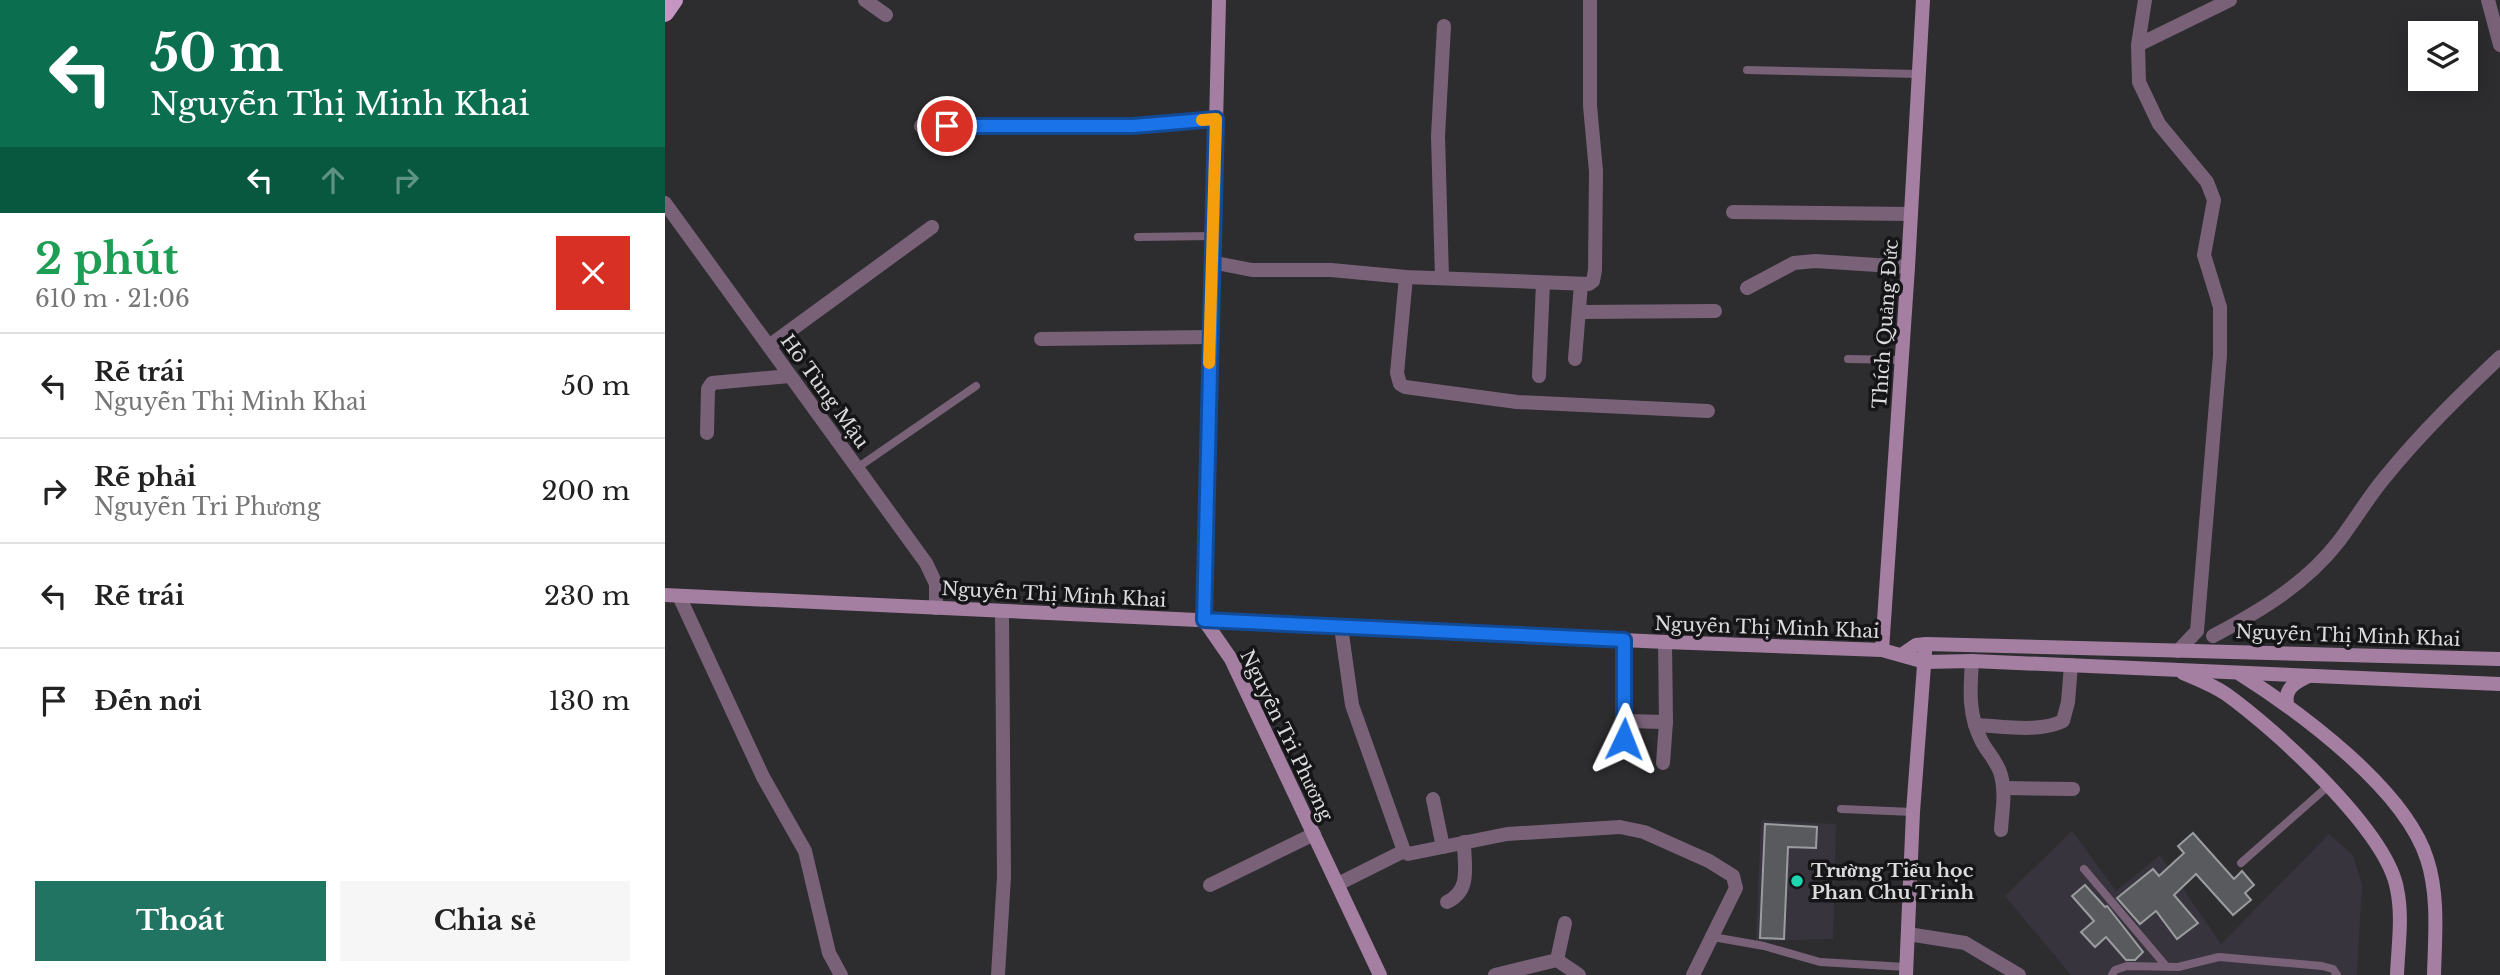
<!DOCTYPE html>
<html lang="vi">
<meta charset="utf-8">
<style>
:root{--surface:#fff;--page:#f6f6f6;--text:#222;--muted:#767676;--line:#e0e0e0;--accent:#217362}
body{margin:0;font-family:"Libre Baskerville",serif;background:var(--page);color:var(--text);height:100vh;display:flex;flex-direction:column;font-size:26px;white-space:nowrap}
*{box-sizing:border-box;margin:0}
p{font-size:23px;color:var(--muted)}
.icon{flex:none;width:38px;height:38px;fill:none;stroke:currentColor;stroke-width:2;stroke-linecap:round;stroke-linejoin:round}
.map{position:relative;flex:1;overflow:hidden}
.sheet{display:flex;flex-direction:column;background:var(--surface);width:665px}
.sheet>*{flex:none}
.hud{background:#0b6e4f;color:#fff;overflow:hidden}
.fabs{position:absolute;left:1743px;top:21px;display:grid;gap:14px}
.fabs a{display:grid;place-items:center;width:70px;height:70px;border-radius:0px;background:var(--surface);box-shadow:0 4px 18px #0003;font-size:35px}
.pin{position:absolute;display:grid;place-items:center;width:60px;height:60px;color:#fff;margin:-30px;border:4px solid #fff;border-radius:50%;box-shadow:0 2px 7px #0007}
.me{position:absolute;width:77px;margin:-38px;rotate:2deg;stroke-linejoin:round;filter:drop-shadow(0 0 5px #0008)}
.turn{display:flex;align-items:center;gap:24px;height:147px;padding:0 35px;font-size:32px}
.turn .icon{width:91px;height:91px;stroke-width:2.5}
.turn b{display:block;font-size:49px;line-height:60px}
.lanes{display:flex;align-items:center;height:66px;padding:0 35px;background:#0003;justify-content:center;gap:35px;direction:ltr}
.lanes .off{opacity:.35}
.round{display:grid;place-items:center;flex:none;width:74px;height:74px;border-radius:0px;background:var(--page)}
.overview{display:flex;align-items:center;justify-content:space-between;height:119px;padding:0 35px}
h1{font-size:42px;font-weight:800;line-height:52px;color:#1e9e55}
.action{display:flex;gap:14px;margin-top:auto;padding:14px 35px}
.action a{flex:1;height:80px;border-radius:0px;background:var(--accent);color:#fff;font-size:28px;font-weight:800;line-height:80px;text-align:center}
.action a+a{background:var(--page);color:var(--text)}
ul{padding:0;list-style:none}
li{display:flex;align-items:center;gap:21px;height:105px;padding:0 35px;border-top:2px solid var(--line)}
li div{flex:1}
li b{display:block;font-size:26px}
li em{font-style:normal}
main{display:flex;flex:1;min-height:0}
.map>svg:first-child{display:block}
.built{fill:#37343d}
.building{fill:#595a5e;stroke:#9b9ca0;stroke-width:2}
.lines{fill:none;stroke-linecap:round;stroke-linejoin:round}
.lane{stroke:#796278;stroke-width:8}
.street{stroke:#796278;stroke-width:14}
.secondary{stroke:#a47fa2;stroke-width:14}
.primary{stroke:#c596c3;stroke-width:18}
.route-casing{stroke:#114b97;stroke-width:18}
.route{stroke:#1a73e8;stroke-width:12}
.slow{stroke:#f59e0b;stroke-width:12}
.poi-dot{fill:#1fd5b0;stroke:#151416;stroke-width:2.5}
.labels{text-anchor:middle;stroke-width:7;stroke-linejoin:round;paint-order:stroke}
.street-label{font-size:19px;fill:#dbdadc;stroke:#151416}
.poi-label{font-size:19px;font-weight:bold;fill:#dbdadc;stroke:#151416;text-anchor:start}
</style>
<main>
<section class="sheet">
<div class="hud">
<div class="turn"><svg class="icon" aria-label="left" viewBox="0 0 24 24"><path d="M17 20v-9H6M10 6l-5 5 5 5"/></svg><div><b>50 m</b>Nguyễn Thị Minh Khai</div></div>
<div class="lanes"><svg class="icon" aria-label="left" viewBox="0 0 24 24"><path d="M17 20v-9H6M10 6l-5 5 5 5"/></svg><svg class="icon off" aria-label="ahead" viewBox="0 0 24 24"><path d="M12 20V5M6 11l6-6 6 6"/></svg><svg class="icon off" aria-label="right" viewBox="0 0 24 24"><path d="M7 20v-9h11M14 6l5 5-5 5"/></svg></div>
</div>
<div class="overview"><div><h1>2 phút</h1><p>610 m · 21:06</p></div><a class="round" style="background:#d93025;color:#fff"><svg class="icon" aria-label="close" viewBox="0 0 24 24"><path d="M6 6l12 12M18 6L6 18"/></svg></a></div>
<ul>
<li><svg class="icon" aria-label="left" viewBox="0 0 24 24"><path d="M17 20v-9H6M10 6l-5 5 5 5"/></svg><div><b>Rẽ trái</b><p>Nguyễn Thị Minh Khai</p></div><em>50 m</em></li>
<li><svg class="icon" aria-label="right" viewBox="0 0 24 24"><path d="M7 20v-9h11M14 6l5 5-5 5"/></svg><div><b>Rẽ phải</b><p>Nguyễn Tri Phương</p></div><em>200 m</em></li>
<li><svg class="icon" aria-label="left" viewBox="0 0 24 24"><path d="M17 20v-9H6M10 6l-5 5 5 5"/></svg><div><b>Rẽ trái</b></div><em>230 m</em></li>
<li><svg class="icon" aria-label="arrive" viewBox="0 0 24 24"><path d="M6 21V4h12l-3 4 3 4H6"/></svg><div><b>Đến nơi</b></div><em>130 m</em></li>
</ul>
<div class="action"><a>Thoát</a><a>Chia sẻ</a></div>
</section>
<div class="map">
<svg width="1835" height="975" viewBox="0 0 1835 975">
<rect width="100%" height="100%" fill="#2d2c2f"/>
<!-- built -->
<g class="built">
<path d="M1096 820 1171 824 1168 939 1091 941Z"/>
<path d="M1407 831 1451 891 1495 855 1556 944 1664 834 1688 855 1697 885 1692 975H1406L1340 896Z"/>
</g>
<!-- building -->
<g class="building">
<path d="M1100 824 1152 827 1151 848 1123 847 1119 939 1095 938Z"/>
<path d="M1528 833 1569 879 1577 871 1589 885 1580 893 1586 900 1568 915 1531 874 1509 895 1533 923 1512 939 1491 911 1475 924 1452 898 1488 869 1494 876 1519 853 1513 846Z"/>
<path d="M1420 885 1440 907 1442 906 1478 952 1470 960H1461L1441 937 1430 947 1416 932 1429 921 1407 896Z"/>
</g>
<g class="lines">
<!-- lane -->
<g class="lane">
<path d="M1082 70 1253 74"/>
<path d="M473 237 547 236"/>
<path d="M1183 359 1237 360"/>
<path d="M192 468 311 386"/>
<path d="M1176 809 1248 812"/>
<path d="M1576 863 1662 787"/>
<path d="M1419 869 1501 966"/>
<path d="M1048 937 1099 946 1155 962 1241 967"/>
<path d="M1447 975 1450 970 1462 966 1513 967 1554 957 1657 966 1668 969 1672 975"/>
</g>
<!-- street -->
<g class="street">
<path d="M200 0 221 15"/>
<path d="M1480 0 1473 45 1474 82 1494 124 1542 182 1549 200 1539 255 1555 307V355L1532 631 1513 651"/>
<path d="M1823 0 1835 45"/>
<path d="M1473 45 1565 0"/>
<path d="M256 126H468L551 119"/>
<path d="M0 203 261 563 271 584V608"/>
<path d="M1068 212 1246 214"/>
<path d="M546 262 587 270H666L741 277 924 284 928 281 930 270 931 171 925 106V0"/>
<path d="M741 277 732 373 735 384 740 387 852 402 1043 411"/>
<path d="M777 278 773 136 779 26"/>
<path d="M1082 288 1129 263 1150 261 1243 267"/>
<path d="M914 312 1050 311"/>
<path d="M376 339 545 337"/>
<path d="M104 346 267 227"/>
<path d="M910 359 916 284"/>
<path d="M874 376 878 283"/>
<path d="M42 433 43 389 47 383 125 376"/>
<path d="M14 596 98 777 140 851 164 953 176 975"/>
<path d="M676 627 687 705 739 851 743 854 842 834 955 827 979 832 1044 861 1068 876 1071 888 1028 975"/>
<path d="M1548 636C1595 611 1641 584 1674 541 1690 520 1704 496 1721 476 1756 433 1795 395 1835 357"/>
<path d="M959 641V739"/>
<path d="M1307 661C1305 690 1303 715 1317 742 1323 753 1333 763 1336 775 1341 793 1337 812 1336 830"/>
<path d="M960 721 1001 722"/>
<path d="M1310 725C1337 726 1374 733 1398 721L1403 702 1406 665"/>
<path d="M998 763 1001 722 1000 642"/>
<path d="M1339 788 1408 789"/>
<path d="M768 799 778 847"/>
<path d="M673 884 739 851"/>
<path d="M545 885 649 834"/>
<path d="M782 902C807 890 799 865 799 842"/>
<path d="M1243 934 1300 943 1354 975"/>
<path d="M892 960 900 923"/>
<path d="M333 975 339 877 337 611"/>
<path d="M830 975 892 960 914 975"/>
</g>
<!-- secondary -->
<g class="secondary">
<path d="M554 0 539 620 566 659 715 975"/>
<path d="M0 595 1000 642 1217 650 1260 662 1307 661 1835 684"/>
<path d="M1217 650 1243 267 1258 0"/>
<path d="M1238 654 1251 645 1261 644 1835 659"/>
<path d="M1518 673C1532 679 1548 685 1561 694 1610 729 1722 831 1732 889 1738 917 1733 947 1732 975"/>
<path d="M1575 674C1635 712 1740 789 1762 859 1774 895 1770 937 1769 975"/>
<path d="M1622 704C1619 688 1631 682 1644 676"/>
<path d="M1241 975 1248 812 1260 652"/>
</g>
<!-- primary -->
<path class="primary" d="M0 13 9 0"/>
</g>
<g class="lines">
<!-- route casing -->
<g class="route-casing">
<path id="route" d="M282 126H468L551 119 539 620 959 640V739"/>
</g>
<!-- route -->
<use href="#route" class="route"/>
<!-- slow -->
<path class="slow" d="M537 120 551 119 544 363"/>
</g>
<!-- markers -->
<circle class="poi-dot" cx="1132" cy="881" r="7"/>
<g class="labels">
<!-- street labels -->
<g class="street-label">
<text transform="translate(1220 324) rotate(-86)" y="7">Thích Quảng Đức</text>
<text transform="translate(160 391) rotate(54)" y="7">Hồ Tùng Mậu</text>
<text transform="translate(389 594) rotate(3)" y="7">Nguyễn Thị Minh Khai</text>
<text transform="translate(1102 627) rotate(2)" y="7">Nguyễn Thị Minh Khai</text>
<text transform="translate(1683 635) rotate(2)" y="7">Nguyễn Thị Minh Khai</text>
<text transform="translate(622 735) rotate(64)" y="7">Nguyễn Tri Phương</text>
</g>
<!-- poi labels -->
<g class="poi-label">
<text x="1146" y="877">Trường Tiểu học<tspan x="1146" dy="22">Phan Chu Trinh</tspan></text>
</g>
</g>
</svg>
<div class="fabs">
<a><svg class="icon" aria-label="layers" viewBox="0 0 24 24"><path d="M12 4l9 5-9 5-9-5zM3 14l9 5 9-5"/></svg></a>
</div>
<div class="pin" style="left:282px;top:126px;background:#d93025"><svg class="icon" aria-label="arrive" viewBox="0 0 24 24"><path d="M6 21V4h12l-3 4 3 4H6"/></svg></div>
<svg class="me" style="left:959px;top:739px" viewBox="-20 -20 40 40"><path d="M0-17L14 15 0 8-14 15z" fill="#1a73e8" stroke="#fff" stroke-width="4"/></svg>
</div>
</main>
